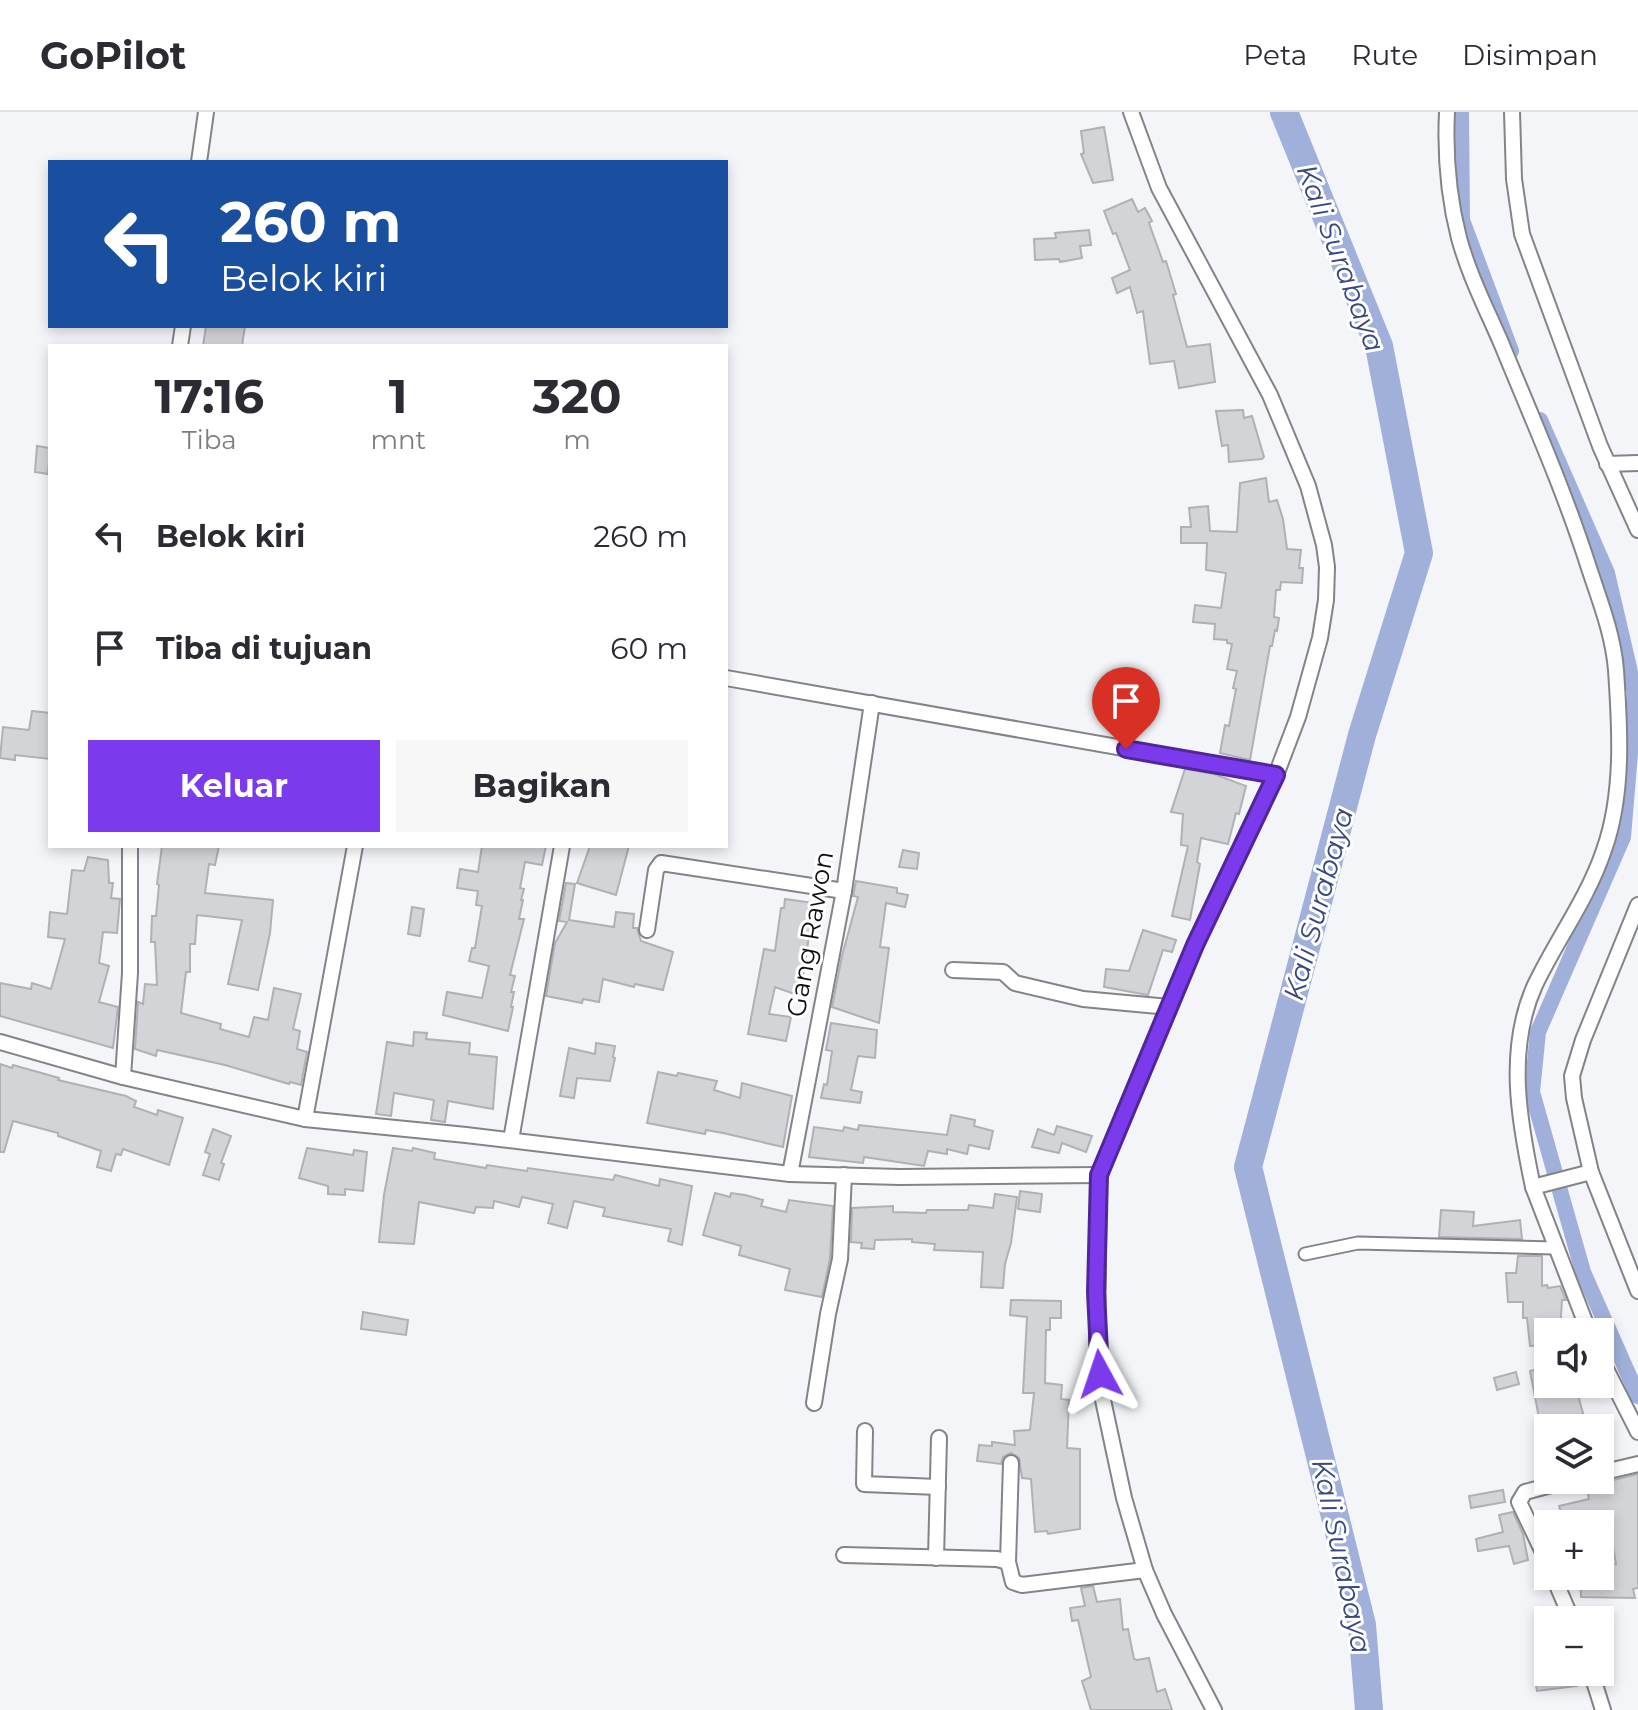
<!DOCTYPE html>
<html lang="id">
<meta charset="utf-8">
<style>
:root{--surface:#fff;--page:#f7f7f7;--text:#2b2b33;--muted:#7c7c81;--line:#e1e1e2;--accent:#7c3aed}
body{margin:0;font-family:Montserrat,sans-serif;background:var(--page);color:var(--text);height:100vh;display:flex;flex-direction:column;font-size:30px;white-space:nowrap}
*{box-sizing:border-box;margin:0}
p{font-size:26px;color:var(--muted)}
.icon{flex:none;width:44px;height:44px;fill:none;stroke:currentColor;stroke-width:2;stroke-linecap:round;stroke-linejoin:round}
.map{position:relative;flex:1;overflow:hidden}
.side{position:absolute;left:48px;top:232px;width:680px;height:504px;display:flex;flex-direction:column;background:var(--surface);border-radius:0px;box-shadow:0 4px 12px #0003}
.side>*{flex:none}
.guide{position:absolute;left:48px;top:48px;width:680px;height:168px;border-radius:0px;box-shadow:0 4px 12px #0003;background:#1a4fa0;color:#fff;overflow:hidden}
.fabs{position:absolute;left:1534px;top:1206px;display:grid;gap:16px}
.fabs a{display:grid;place-items:center;width:80px;height:80px;border-radius:0px;background:var(--surface);box-shadow:0 4px 12px #0003;font-size:40px}
.pin{position:absolute;display:grid;place-items:center;width:68px;height:68px;color:#fff;margin:-82px -34px;border-radius:50% 50% 50% 0;rotate:-45deg;box-shadow:0 0 8px #0007}
.pin .icon{rotate:45deg}
.me{position:absolute;width:88px;margin:-44px;rotate:355deg;stroke-linejoin:round;filter:drop-shadow(0 0 6px #0008)}
.turn{display:flex;align-items:center;gap:28px;height:168px;padding:0 40px;font-size:36px}
.turn .icon{width:104px;height:104px;stroke-width:2.5}
.turn b{display:block;font-size:56px;line-height:68px}
.eta{display:flex;justify-content:space-evenly;align-items:center;height:136px;text-align:center}
.eta b{font-size:48px;font-weight:700;line-height:56px}
.button{display:flex;gap:16px;margin-top:auto;padding:16px 40px}
.button a{flex:1;height:92px;border-radius:0px;background:var(--accent);color:#fff;font-size:32px;font-weight:700;line-height:92px;text-align:center}
.button a+a{background:var(--page);color:var(--text)}
ul{padding:0;list-style:none}
li{display:flex;align-items:center;gap:24px;height:112px;padding:0 40px}
li div{flex:1}
li b{display:block;font-size:30px}
li em{font-style:normal}
header{display:flex;align-items:center;gap:48px;box-sizing:border-box;height:112px;padding:0 40px;background:var(--surface);border-bottom:2px solid var(--line)}
header strong{font-size:38px}
nav{display:flex;gap:44px;margin-inline-start:auto;font-size:28px}
.map>svg:first-child{display:block}
.lines{fill:none;stroke-linecap:round;stroke-linejoin:round}
.canal{stroke:#a1b0da;stroke-width:16}
.river{stroke:#a1b0da;stroke-width:28}
.building{fill:#d2d4d7;stroke:#b0b1b4;stroke-width:2}
.pedestrian-casing{stroke:#838487;stroke-width:15}
.minor-casing{stroke:#838487;stroke-width:18}
.pedestrian{stroke:#fff;stroke-width:11}
.minor{stroke:#fff;stroke-width:14}
.route-casing{stroke:#51269a;stroke-width:20}
.route{stroke:#7c3aed;stroke-width:14}
.labels{text-anchor:middle;stroke-width:6;stroke-linejoin:round;paint-order:stroke}
.street-label{font-size:26px;fill:#0e0e0f;stroke:#fff}
.water-label{font-size:28px;font-style:italic;fill:#39487e;stroke:#fff}
</style>
<header>
<strong>GoPilot</strong>
<nav><a>Peta</a><a>Rute</a><a>Disimpan</a></nav>
</header>
<div class="map">
<svg width="1638" height="1598" viewBox="0 0 1638 1598">
<rect width="100%" height="100%" fill="#f4f5f8"/>
<g class="lines">
<!-- canal -->
<g class="canal">
<path d="M1461 0 1462 108 1511 239"/>
<path d="M1540 308 1607 461 1635 581 1623 725 1538 920 1532 980 1583 1160 1638 1284"/>
</g>
<!-- river -->
<path class="river" d="M1284 0 1379 234 1419 441 1362 623 1248 1055 1362 1513 1369 1598"/>
</g>
<!-- building -->
<g class="building">
<path d="M1104 15 1113 68 1093 71 1081 42 1084 41 1081 19Z"/>
<path d="M1132 87 1138 100 1145 96 1152 109 1149 111 1163 150 1166 149 1176 182 1173 183 1187 235 1210 232 1215 270 1179 276 1174 249 1150 252 1143 199 1137 201 1130 175 1117 181 1112 166 1130 158 1116 121 1113 122 1104 99Z"/>
<path d="M1089 118 1091 133 1080 134 1082 146 1060 150 1059 147 1035 148 1034 127 1056 126 1055 121Z"/>
<path d="M206 214H245L242 234H203Z"/>
<path d="M1243 298 1244 306 1252 304 1264 345 1262 347 1229 350 1228 333 1222 334 1216 299Z"/>
<path d="M37 334 50 336 48 362 35 360Z"/>
<path d="M1266 366 1269 390 1277 388 1283 407 1287 437 1301 438 1299 456H1303L1302 471 1281 470 1280 478H1276L1274 505 1279 506 1277 519 1275 518 1272 534H1270L1250 648 1220 641 1225 613 1229 614 1236 577 1233 576 1237 559 1227 557 1232 532 1227 531V528L1214 527 1215 512 1193 510 1195 493 1221 496 1226 461 1206 458 1207 431H1181V415H1191L1189 396 1208 394 1210 419 1237 420 1240 371Z"/>
<path d="M32 599 50 601V647L15 643V648L0 646 3 615 29 618Z"/>
<path d="M1185 657 1214 662 1246 674 1239 702 1236 701 1228 732 1201 726 1197 750 1200 752 1190 808 1172 804 1188 734 1181 733 1183 702 1171 700Z"/>
<path d="M162 734H219L215 753 209 752 205 781 273 788 270 821 258 878 228 872 242 808 197 803 195 832H190V860H186L181 901 221 912 220 917 249 925 254 905 268 908 274 876 301 882 293 917 300 919 297 937 307 940 301 973 290 970 289 972 225 953 157 938 156 944 135 937 138 890 143 892 145 872 157 873 155 830H151L152 804H156L159 773 157 772Z"/>
<path d="M482 734H546L542 753 525 750 520 776 524 777 521 788H523L519 807H524L510 863 515 864 511 880H514L511 895H513L508 919 443 903 447 880 482 886 489 854 469 849 472 836H475L482 794 476 793 478 779 457 776 460 757 478 760Z"/>
<path d="M590 734H629L616 783 577 771Z"/>
<path d="M903 738 919 741 917 757 899 755Z"/>
<path d="M88 745 108 748 109 771H113L111 786 120 787 117 821 103 820 99 851 109 854 99 890 118 895 113 936 0 904V871L31 877 32 871 51 877 65 827 48 825 50 800 67 802 72 758 84 759Z"/>
<path d="M856 769 897 776V781L908 783 905 795 886 791 880 835 889 836 879 911 832 895 842 844 858 785 853 784Z"/>
<path d="M566 771 575 772 569 808 614 815 616 800 634 802 633 816H637L641 829 673 840 663 878 635 872 634 875 603 867 599 890 583 887 582 891 546 884 555 831 567 810 559 809Z"/>
<path d="M785 787 814 791 800 884 775 875 769 902 791 905 786 929 748 922 764 837 775 839 781 796H784Z"/>
<path d="M412 795 424 797 420 824 408 822Z"/>
<path d="M1143 818 1176 828 1172 840 1163 838 1148 883 1104 875 1106 857 1129 859Z"/>
<path d="M831 911 877 918 875 946 858 944 851 978 862 980 860 991 821 986 824 972 827 973 832 939 826 938Z"/>
<path d="M414 920 427 921 426 927 470 931 469 942 497 945 493 997 448 989 445 1010 431 1008 434 988 394 981 391 1004 376 1002 387 930 413 934Z"/>
<path d="M596 931 615 934 613 945 615 946 610 969 577 966 574 986 560 984 569 936 595 942Z"/>
<path d="M0 952 12 956 13 953 59 966 58 968 126 984 136 989 134 995 157 1003 158 998 183 1006 169 1053 123 1037 121 1043 116 1042 111 1059 97 1055 101 1039 58 1024V1021L13 1009 4 1040H0Z"/>
<path d="M658 960 677 964 678 961 717 969 714 978 740 986 742 971 792 984 783 1035 723 1021 706 1018 705 1022 647 1011Z"/>
<path d="M951 1003 975 1008 974 1014 993 1019 989 1037 969 1033 967 1042 947 1037V1042L928 1039 924 1054 864 1045 863 1051 809 1045 814 1015 843 1019 844 1015 858 1018 859 1013 947 1023Z"/>
<path d="M1057 1014 1092 1024 1086 1040 1062 1031 1059 1041 1032 1035 1038 1017 1054 1023Z"/>
<path d="M213 1017 231 1024 221 1051 224 1052 219 1068 203 1063 210 1042 205 1040Z"/>
<path d="M307 1036 353 1043 354 1038 367 1040 363 1079 345 1077V1083L328 1082V1074L299 1066Z"/>
<path d="M393 1036 412 1039 413 1036 435 1041 434 1047 486 1056 487 1053 527 1059 528 1056 613 1068 615 1063 659 1074 660 1067 692 1074 682 1133 668 1129 671 1117 603 1104 605 1096 574 1089 567 1116 548 1111 553 1092 522 1085 519 1095 494 1089 493 1096 476 1095 474 1101 419 1090 414 1132 379 1130 384 1083Z"/>
<path d="M1020 1079 1042 1082 1040 1100 1018 1097Z"/>
<path d="M715 1081 730 1085 731 1081 745 1083 763 1088 761 1094 786 1100 789 1088 833 1094 830 1146 822 1185 785 1178 790 1157 739 1143 741 1134 703 1123Z"/>
<path d="M995 1082 1017 1085 1011 1131 1005 1152 1003 1176 981 1175 983 1140 934 1138 935 1132 912 1130V1127L875 1128 874 1137 861 1136 862 1131 851 1130 852 1096 893 1094V1100L926 1101 927 1098H968L969 1093 993 1096Z"/>
<path d="M1441 1098 1474 1100 1473 1114 1520 1108 1522 1127 1439 1125Z"/>
<path d="M1518 1144H1542V1174L1547 1173 1548 1176 1560 1174 1566 1188H1562L1560 1220H1548V1233L1530 1234 1527 1206H1523V1190H1508L1506 1161H1516Z"/>
<path d="M1011 1188 1061 1189V1206H1050V1218H1046L1045 1271 1062 1273 1061 1287 1069 1288 1067 1336 1080 1337V1417L1048 1422 1047 1419 1035 1420 1031 1367 1022 1366 1019 1346 1011 1341 1003 1345 1001 1352 977 1349 979 1333 992 1334V1330L1015 1333 1014 1319 1030 1318 1034 1281H1023L1027 1205 1010 1203Z"/>
<path d="M363 1200 408 1208 406 1223 361 1217Z"/>
<path d="M1548 1255V1272H1571L1574 1284 1578 1283 1587 1316H1541L1530 1259Z"/>
<path d="M1516 1260 1519 1272 1497 1278 1494 1266Z"/>
<path d="M1638 1362V1476L1633 1477 1635 1486 1581 1485 1580 1464H1600V1453L1616 1452 1611 1423 1600 1426V1412H1582L1580 1402 1563 1407 1559 1394 1589 1387 1586 1369 1602 1371Z"/>
<path d="M1503 1378 1505 1390 1471 1396 1469 1384Z"/>
<path d="M1513 1400 1523 1422 1528 1448 1514 1452 1509 1434 1478 1439 1476 1427 1503 1420 1499 1403Z"/>
<path d="M1093 1474 1097 1490 1120 1487 1123 1518 1128 1517 1134 1547 1137 1548 1149 1546 1157 1580 1165 1577 1172 1598H1091L1082 1569 1091 1565 1078 1508 1072 1509 1070 1496 1085 1494 1081 1476Z"/>
<path d="M1570 1560V1563L1575 1562 1577 1574 1537 1579 1535 1567Z"/>
</g>
<g class="lines">
<!-- pedestrian casing -->
<g class="pedestrian-casing">
<path id="pedestrian" d="M1305 1142 1358 1131 1555 1136"/>
</g>
<!-- minor casing -->
<g class="minor-casing">
<g id="minor">
<path d="M1131 0 1159 76 1270 283 1308 374 1324 433 1327 455 1326 488 1320 526 1298 605 1276 663 1195 833 1099 1063 1097 1236 1103 1288 1124 1386 1145 1458 1164 1502 1214 1598"/>
<path d="M1447 0C1445 41 1449 87 1459 126 1469 163 1487 198 1502 233 1532 306 1564 378 1588 453 1599 487 1613 521 1616 558 1620 616 1624 682 1604 738 1588 786 1557 827 1535 873 1506 937 1519 1009 1533 1075"/>
<path d="M1512 0 1514 67 1522 122 1600 334 1638 418"/>
<path d="M199 50 206 0"/>
<path d="M180 234 183 214"/>
<path d="M1607 352 1638 351"/>
<path d="M726 566 1276 663"/>
<path d="M1638 793 1583 928 1572 964 1574 986 1591 1060 1638 1179"/>
<path d="M647 818 656 758 661 751 844 779"/>
<path d="M953 858 1003 860 1015 871 1083 887 1169 895"/>
<path d="M0 930 123 965 305 1007 466 1023 790 1062 900 1065 1099 1063"/>
<path d="M123 965 130 861V734"/>
<path d="M305 1007 355 734"/>
<path d="M511 1028 562 734"/>
<path d="M790 1062 844 779 872 591"/>
<path d="M1589 1220 1533 1075 1591 1060"/>
<path d="M1600 1245 1638 1320"/>
<path d="M814 1291 828 1202 840 1147 844 1063"/>
<path d="M865 1319 864 1372 938 1375"/>
<path d="M1600 1361 1638 1352"/>
<path d="M844 1443 997 1447 1008 1450 1013 1470 1022 1473 1145 1458"/>
<path d="M936 1446 939 1326"/>
<path d="M1008 1450 1011 1351"/>
<path d="M1548 1451 1519 1390 1525 1380 1570 1368"/>
<path d="M1553 1464 1572 1508"/>
<path d="M1591 1560 1603 1598"/>
</g>
</g>
<!-- pedestrian -->
<use href="#pedestrian" class="pedestrian"/>
<!-- minor -->
<use href="#minor" class="minor"/>
</g>
<g class="lines">
<!-- route casing -->
<g class="route-casing">
<path id="route" d="M1100 1262 1096 1180 1099 1063 1195 833 1276 663 1126 637"/>
</g>
<!-- route -->
<use href="#route" class="route"/>
</g>
<g class="labels">
<!-- street labels -->
<g class="street-label">
<text transform="translate(810 822) rotate(-80)" y="9">Gang Rawon</text>
</g>
<!-- water labels -->
<g class="water-label">
<text transform="translate(1341 146) rotate(69)" y="10">Kali Surabaya</text>
<text transform="translate(1318 792) rotate(-75)" y="10">Kali Surabaya</text>
<text transform="translate(1342 1444) rotate(78)" y="10">Kali Surabaya</text>
</g>
</g>
</svg>
<div class="fabs">
<a><svg class="icon" aria-label="sound" viewBox="0 0 24 24"><path d="M4 9h4l5-4v14l-5-4H4zM17 9q2 3 0 6"/></svg></a>
<a><svg class="icon" aria-label="layers" viewBox="0 0 24 24"><path d="M12 4l9 5-9 5-9-5zM3 14l9 5 9-5"/></svg></a>
<a>+</a>
<a>−</a>
</div>
<div class="pin" style="left:1126px;top:637px;background:#d93025"><svg class="icon" aria-label="arrive" viewBox="0 0 24 24"><path d="M6 21V4h12l-3 4 3 4H6"/></svg></div>
<svg class="me" style="left:1100px;top:1262px" viewBox="-20 -20 40 40"><path d="M0-17L14 15 0 8-14 15z" fill="#7c3aed" stroke="#fff" stroke-width="4"/></svg>
<div class="guide">
<div class="turn"><svg class="icon" aria-label="left" viewBox="0 0 24 24"><path d="M17 20v-9H6M10 6l-5 5 5 5"/></svg><div><b>260 m</b>Belok kiri</div></div>
</div>
<section class="side">
<div class="eta">
<div><b>17:16</b><p>Tiba</p></div>
<div><b>1</b><p>mnt</p></div>
<div><b>320</b><p>m</p></div>
</div>
<ul>
<li><svg class="icon" aria-label="left" viewBox="0 0 24 24"><path d="M17 20v-9H6M10 6l-5 5 5 5"/></svg><div><b>Belok kiri</b></div><em>260 m</em></li>
<li><svg class="icon" aria-label="arrive" viewBox="0 0 24 24"><path d="M6 21V4h12l-3 4 3 4H6"/></svg><div><b>Tiba di tujuan</b></div><em>60 m</em></li>
</ul>
<div class="button"><a>Keluar</a><a>Bagikan</a></div>
</section>
</div>
